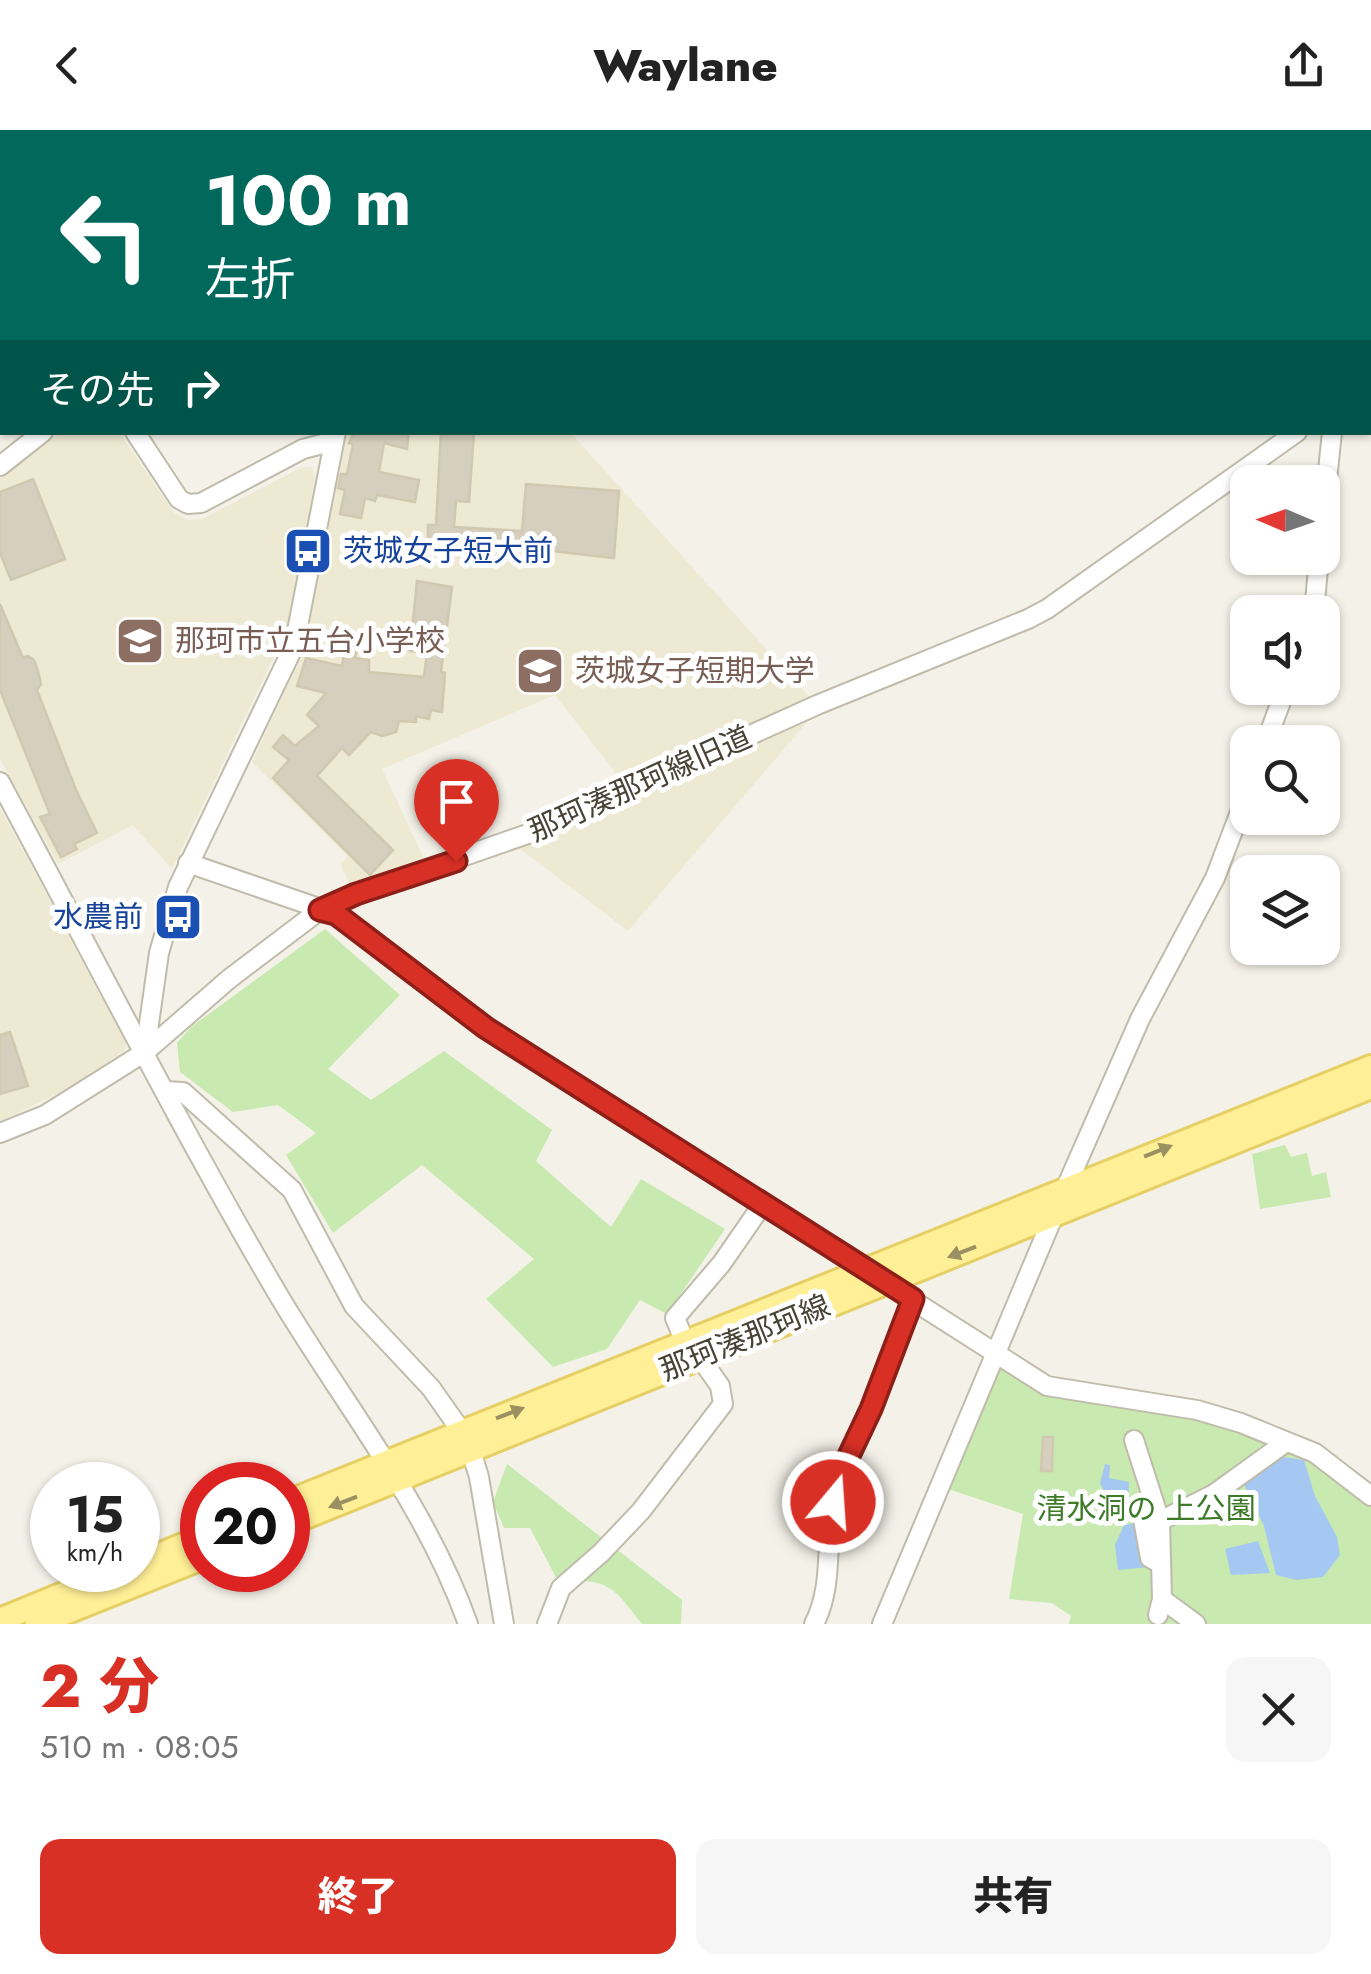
<!DOCTYPE html>
<html lang="ja">
<meta charset="utf-8">
<style>
:root{--surface:#fff;--page:#f6f6f6;--text:#222;--muted:#767676;--accent:#d93025}
body{margin:0;font-family:Jost,"Noto Sans JP",sans-serif;background:var(--page);color:var(--text);height:100vh;display:flex;flex-direction:column;font-size:38px;white-space:nowrap}
*{box-sizing:border-box;margin:0}
p{font-size:32px;color:var(--muted)}
.icon{flex:none;width:55px;height:55px;fill:none;stroke:currentColor;stroke-width:2;stroke-linecap:round;stroke-linejoin:round}
.map{position:relative;height:1494px;overflow:hidden}
.panel{display:flex;flex-direction:column;background:var(--surface);flex:1}
.panel>*{flex:none}
.top-card{position:absolute;left:0px;top:0px;width:1372px;height:305px;box-shadow:0 2px 8px #0004;background:#00695c;color:#fff;overflow:hidden}
.needle{width:65px;rotate:272deg}
.tools{position:absolute;left:1230px;top:335px;display:grid;gap:20px}
.tools a{display:grid;place-items:center;width:110px;height:110px;border-radius:20px;background:var(--surface);box-shadow:0 2px 8px #0004;font-size:50px}
.speed{position:absolute;left:30px;top:1332px;display:flex;gap:20px;font-size:50px;font-weight:700;text-align:center}
.speed>*{display:grid;place-content:center;width:130px;height:130px;border-radius:50%;background:var(--surface);box-shadow:0 2px 8px #0004;line-height:1}
.speed small{font-size:25px;font-weight:400}
.speed .limit{border:15px solid #d22;background:#fff;color:#111}
.pin{position:absolute;display:grid;place-items:center;width:85px;height:85px;color:#fff;margin:-102px -42px;border-radius:50% 50% 50% 0;rotate:-45deg;box-shadow:0 0 10px #0007}
.pin .icon{rotate:45deg}
.me{position:absolute;width:110px;margin:-55px;rotate:18deg;stroke-linejoin:round;filter:drop-shadow(0 0 8px #0008)}
.turn{display:flex;align-items:center;gap:35px;height:210px;padding:0 40px;font-size:45px}
.turn .icon{width:130px;height:130px;stroke-width:2.5}
.turn b{display:block;font-size:70px;line-height:85px}
.then{display:flex;align-items:center;height:95px;padding:0 40px;background:#0003;gap:20px;font-size:38px}
.round{display:grid;place-items:center;flex:none;width:105px;height:105px;border-radius:20px;background:var(--page)}
.head{display:flex;align-items:center;justify-content:space-between;height:170px;padding:0 40px}
h1{font-size:60px;font-weight:800;line-height:75px;color:var(--accent)}
.action{display:flex;gap:20px;margin-top:auto;padding:20px 40px}
.action a{flex:1;height:115px;border-radius:20px;background:var(--accent);color:#fff;font-size:40px;font-weight:800;line-height:115px;text-align:center}
.action a+a{background:var(--page);color:var(--text)}
header{display:flex;justify-content:space-between;align-items:center;height:130px;padding:0 40px;background:var(--surface);font-size:45px;font-weight:800}
.map>svg:first-child{display:block}
.education{fill:#eee9d2}
.green{fill:#c8e9b0}
.water{fill:#a4c8f2}
.building{fill:#d6cfbd;stroke:#d1c8b0;stroke-width:2.5}
.lines{fill:none;stroke-linecap:round;stroke-linejoin:round}
.minor-casing{stroke:#c0bbaa;stroke-width:22}
.major-casing{stroke:#e6cf65;stroke-width:28}
.minor{stroke:#fff;stroke-width:18}
.major{stroke:#ffef96;stroke-width:22}
.oneway{fill:#9a9061}
.route-casing{stroke:#8d1f18;stroke-width:25}
.route{stroke:#d93025;stroke-width:18}
.labels{text-anchor:middle;stroke-width:10;stroke-linejoin:round;paint-order:stroke}
.transit-label{font-size:30px;fill:#164399;stroke:#fff;text-anchor:start}
.education-label{font-size:30px;fill:#785e54;stroke:#fff;text-anchor:start}
.street-label{font-size:30px;fill:#484336;stroke:#fff}
.park-label{font-size:30px;fill:#3d7b28;stroke:#fff}
</style>
<header><svg class="icon" aria-label="back" viewBox="0 0 24 24"><path d="M15 5l-7 7 7 7"/></svg>Waylane<svg class="icon" aria-label="share" viewBox="0 0 24 24"><path d="M12 15V3M7 8l5-5 5 5M5 13v7h14v-7"/></svg></header>
<div class="map">
<svg width="1371" height="1494" viewBox="0 0 1371 1494">
<rect width="100%" height="100%" fill="#f4f2e8"/>
<!-- education -->
<g class="education">
<path d="M60 303H120L174 383 189 390 202 389 302 337H311L315 346 294 485 172 739 133 695 58 734 0 629V348Z"/>
<path d="M347 303H571L813 571 815 583 628 801 519 718 633 665 555 565 382 639 426 733 351 758 341 735 347 726 252 632 305 517Z"/>
<path d="M0 678 126 913 125 920 74 955 0 992Z"/>
</g>
<!-- green -->
<g class="green">
<path d="M325 799 400 865 328 939 371 970 444 921 552 1000 536 1031 611 1097 641 1049 725 1099 667 1184 640 1170 607 1219 553 1237 486 1169 534 1129 422 1035 333 1103 286 1025 316 1003 278 975 233 982 180 942 177 913 191 897Z"/>
<path d="M1285 1015 1291 1027 1307 1023 1312 1046 1326 1042 1331 1067 1260 1079 1252 1024Z"/>
<path d="M1001 1237 1182 1270 1308 1326 1371 1374V1494H1069L1071 1486 1052 1473 1009 1469 1023 1384 948 1359Z"/>
<path d="M507 1334 682 1470 681 1494H642C612 1455 609 1449 558 1451L530 1398H504L493 1372Z"/>
</g>
<!-- water -->
<g class="water">
<path d="M1283 1327 1304 1330 1315 1366 1337 1407 1340 1425 1323 1447 1296 1450 1276 1445 1264 1396 1242 1350Z"/>
<path d="M1105 1334 1110 1335 1109 1348 1129 1352 1128 1378 1117 1372H1109L1100 1353Z"/>
<path d="M1138 1393 1149 1437 1118 1440 1115 1415 1124 1395Z"/>
<path d="M1258 1411 1270 1443 1231 1445 1225 1419Z"/>
</g>
<!-- building -->
<g class="building">
<path d="M354 302H409L407 319 384 313 379 342 419 350 415 372 377 365 375 371 365 368 361 388 340 384 345 360 338 358 341 344H347L353 314 349 313Z"/>
<path d="M441 302H474L469 372 456 371 454 397 522 401 526 354 619 361 614 428 508 416V420L428 413V395H436Z"/>
<path d="M33 349 65 429 11 450 0 423V362Z"/>
<path d="M417 451 452 457 441 542 445 543 442 582 431 580 429 589 416 586V592L399 591 396 602 382 606 371 602 349 625 342 618 317 646 393 720 370 745 273 648 289 630 273 617 283 605 295 616 319 596 307 585 326 563 297 556 306 528 342 536 345 515 357 519 355 528 369 530V542L424 547 427 522 410 521Z"/>
<path d="M0 474 23 528 28 526 34 530 38 541 41 554 37 560 76 660 97 703 74 714 77 719 61 727 40 687 50 684 0 560Z"/>
<path d="M10 902 28 956 0 964V905Z"/>
<path d="M1043 1307H1053L1052 1341H1041Z"/>
</g>
<g class="lines">
<!-- minor casing -->
<g class="minor-casing">
<g id="minor">
<path d="M804 0 805 2"/>
<path d="M1077 0 1080 2"/>
<path d="M386 2 387 0"/>
<path d="M906 2 911 0"/>
<path d="M1365 2 1366 0"/>
<path d="M1370 255H1371"/>
<path d="M135 302 179 369 188 374 201 373 303 319 334 311"/>
<path d="M0 336 43 302"/>
<path d="M1322 398 1332 302"/>
<path d="M1314 482 1319 428"/>
<path d="M1266 612 1286 558"/>
<path d="M0 652C92 823 180 998 279 1166 344 1275 425 1373 468 1494"/>
<path d="M188 733 336 784 485 898 1047 1256 1197 1280 1241 1293 1315 1323 1371 1366"/>
<path d="M145 922 159 823 178 757 294 516 336 302"/>
<path d="M166 961 183 962 292 1060 354 1176 431 1258 462 1302"/>
<path d="M0 1003 45 985 145 922 229 849 320 780 355 764 542 699 817 575 1028 489 1047 479 1297 302"/>
<path d="M685 1212 675 1188 722 1133 762 1075"/>
<path d="M1134 1310 1160 1391 1162 1469 1158 1485"/>
<path d="M471 1321 479 1347 504 1494"/>
<path d="M1159 1433 1150 1428 1143 1389 1160 1391 1214 1364 1282 1315"/>
<path d="M1162 1469 1196 1494"/>
<path d="M547 1494 561 1458 601 1423 641 1381 723 1274 720 1256 699 1226"/>
<path d="M814 1494C834 1455 825 1413 833 1372 840 1339 858 1309 871 1278 886 1243 899 1206 913 1169"/>
<path d="M882 1494 1053 1087 1140 889 1215 748 1248 661"/>
</g>
</g>
<!-- major casing -->
<g class="major-casing">
<g id="major">
<path d="M288 1372 1371 937"/>
<path d="M288 1394 1371 957"/>
<path d="M138 1434 202 1407"/>
<path d="M0 1490 122 1440"/>
<path d="M37 1494 202 1428"/>
</g>
</g>
<!-- minor -->
<use href="#minor" class="minor"/>
<!-- major -->
<use href="#major" class="major"/>
</g>
<!-- one-way arrows -->
<defs><path id="oneway-solid" d="M-6-.8H1V-3.2L6.5 0L1 3.2V.8H-6Z" transform="scale(2.5)"/></defs>
<g class="oneway">
<use href="#oneway-solid" transform="translate(1158 1021) rotate(-22)"/>
<use href="#oneway-solid" transform="translate(962 1122) rotate(159)"/>
<use href="#oneway-solid" transform="translate(510 1283) rotate(-21)"/>
<use href="#oneway-solid" transform="translate(343 1372) rotate(159)"/>
</g>
<g class="lines">
<!-- route casing -->
<g class="route-casing">
<path id="route" d="M456 731 356 764 320 780 336 784 486 898 913 1169 871 1279 845 1334 833 1372"/>
</g>
<!-- route -->
<use href="#route" class="route"/>
</g>
<!-- icons -->
<defs>
<g id="bus-square" transform="scale(2.5)"><rect x="-9" y="-9" width="18" height="18" rx="4" fill="#1a4fb4" stroke="#fff"/><path d="M-5-6H5V4H4V6H2V4H-2V6H-4V4H-5ZM-3.5-4V0h7V-4ZM-3.5 1.2v1.5H-2V1.2ZM2 1.2v1.5H3.5V1.2Z" fill="#fff"/></g>
<g id="school-square" transform="scale(2.5)"><rect x="-9" y="-9" width="18" height="18" rx="4" fill="#8d6e63" stroke="#fff"/><path d="M0-5L7-2L0 1L-7-2ZM-4 1L0 2.5L4 1V4Q0 6-4 4Z" fill="#fff"/></g>
<g id="university-square" transform="scale(2.5)"><rect x="-9" y="-9" width="18" height="18" rx="4" fill="#8d6e63" stroke="#fff"/><path d="M0-5L7-2L0 1L-7-2ZM-4 1L0 2.5L4 1V4Q0 6-4 4Z" fill="#fff"/></g>
</defs>
<g fill-rule="evenodd">
<use href="#bus-square" x="308" y="421"/>
<use href="#school-square" x="140" y="511"/>
<use href="#university-square" x="540" y="541"/>
<use href="#bus-square" x="178" y="787"/>
</g>
<g class="labels">
<!-- transit labels -->
<g class="transit-label">
<text x="343" y="431">茨城女子短大前</text>
<text x="143" y="797" text-anchor="end">水農前</text>
</g>
<!-- education labels -->
<g class="education-label">
<text x="175" y="521">那珂市立五台小学校</text>
<text x="575" y="551">茨城女子短期大学</text>
</g>
<!-- street labels -->
<g class="street-label">
<text transform="translate(640 654) rotate(-24)" y="10">那珂湊那珂線旧道</text>
<text transform="translate(745 1208) rotate(-22)" y="10">那珂湊那珂線</text>
</g>
<!-- park labels -->
<g class="park-label">
<text x="1146" y="1389">清水洞の 上公園</text>
</g>
</g>
</svg>
<div class="tools">
<a><svg class="needle" viewBox="-14 -14 28 28"><path d="M0-13l5 13h-10z" fill="#e53935"/><path d="M0 13l5-13h-10z" fill="#767676"/></svg></a>
<a><svg class="icon" aria-label="sound" viewBox="0 0 24 24"><path d="M4 9h4l5-4v14l-5-4H4zM17 9q2 3 0 6"/></svg></a>
<a><svg class="icon" aria-label="search" viewBox="0 0 24 24"><circle cx="10" cy="10" r="6"/><path d="M15 15l6 6"/></svg></a>
<a><svg class="icon" aria-label="layers" viewBox="0 0 24 24"><path d="M12 4l9 5-9 5-9-5zM3 14l9 5 9-5"/></svg></a>
</div>
<div class="speed"><div>15<small>km/h</small></div><div class="limit">20</div></div>
<div class="pin" style="left:456px;top:731px;background:#d93025"><svg class="icon" aria-label="arrive" viewBox="0 0 24 24"><path d="M6 21V4h12l-3 4 3 4H6"/></svg></div>
<svg class="me" style="left:833px;top:1372px" viewBox="-20 -20 40 40"><circle r="17" fill="#d93025" stroke="#fff" stroke-width="3"/><path d="M0-11L8 9 0 5-8 9z" fill="#fff"/></svg>
<div class="top-card">
<div class="turn"><svg class="icon" aria-label="left" viewBox="0 0 24 24"><path d="M17 20v-9H6M10 6l-5 5 5 5"/></svg><div><b>100 m</b>左折</div></div>
<div class="then">その先<svg class="icon" aria-label="right" viewBox="0 0 24 24"><path d="M7 20v-9h11M14 6l5 5-5 5"/></svg></div>
</div>
</div>
<section class="panel">
<div class="head"><div><h1>2 分</h1><p>510 m · 08:05</p></div><a class="round"><svg class="icon" aria-label="close" viewBox="0 0 24 24"><path d="M6 6l12 12M18 6L6 18"/></svg></a></div>
<div class="action"><a>終了</a><a>共有</a></div>
</section>
